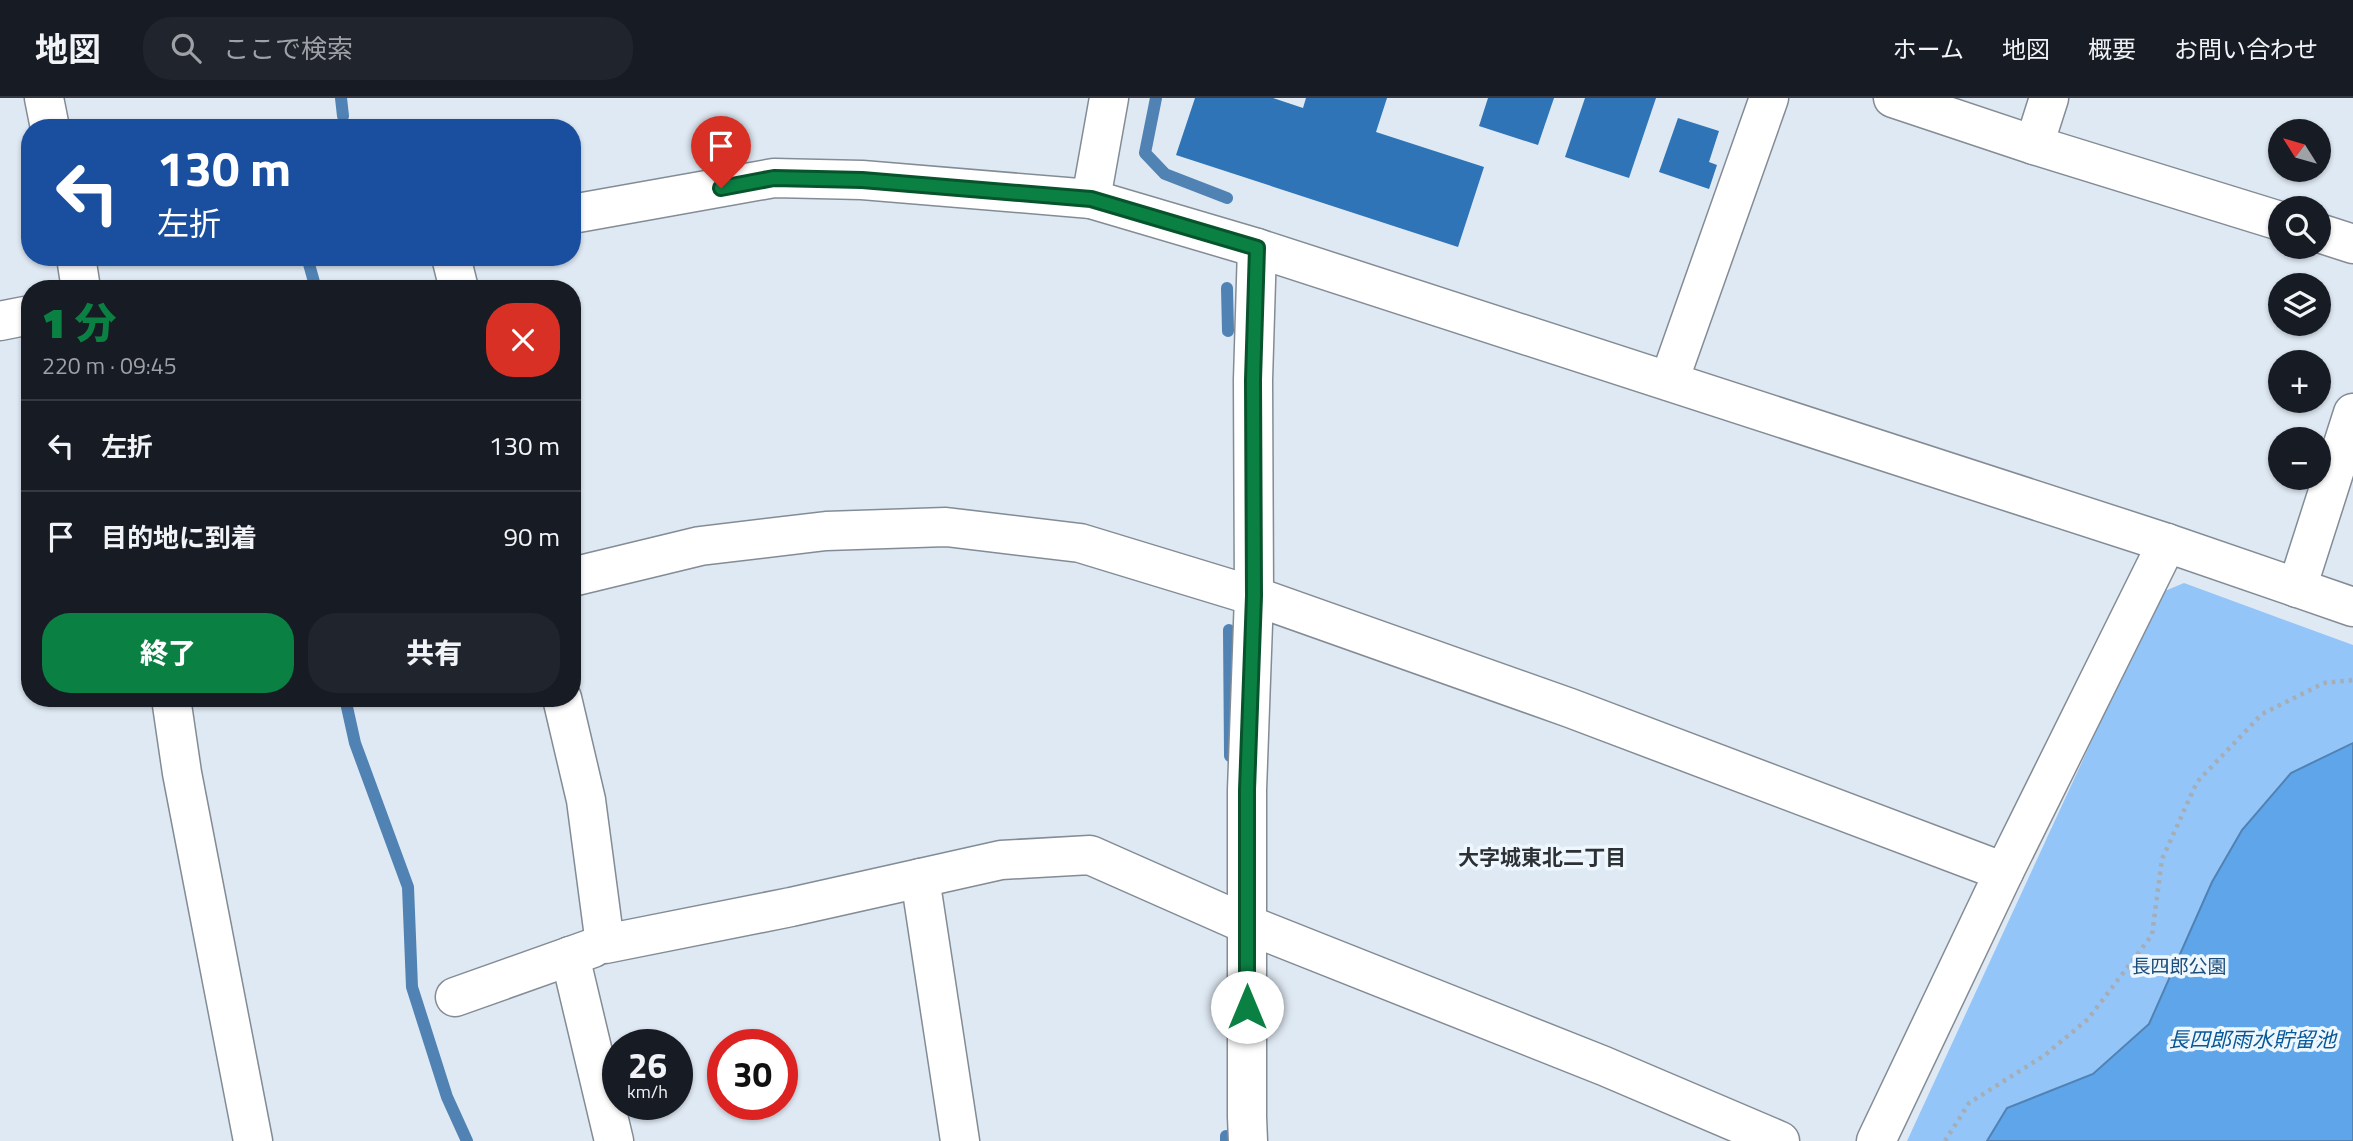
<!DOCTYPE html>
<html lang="ja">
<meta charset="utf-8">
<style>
:root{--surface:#171b24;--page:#20242c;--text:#f1f3f6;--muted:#9ea1a6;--line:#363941;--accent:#0b8043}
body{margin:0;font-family:"Titillium Web","Noto Sans JP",sans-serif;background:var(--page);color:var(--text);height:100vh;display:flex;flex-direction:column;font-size:26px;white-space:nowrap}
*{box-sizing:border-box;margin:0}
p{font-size:23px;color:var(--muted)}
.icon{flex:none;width:38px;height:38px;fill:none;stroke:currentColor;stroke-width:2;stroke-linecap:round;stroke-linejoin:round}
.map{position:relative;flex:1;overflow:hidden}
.panel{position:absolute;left:21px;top:182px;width:560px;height:427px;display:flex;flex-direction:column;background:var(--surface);border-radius:28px;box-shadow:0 2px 5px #0004}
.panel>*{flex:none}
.guide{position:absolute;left:21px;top:21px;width:560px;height:147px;border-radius:28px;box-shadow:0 2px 5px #0004;background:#1a4fa0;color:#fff;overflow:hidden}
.needle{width:46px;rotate:307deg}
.fabs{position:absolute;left:2268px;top:21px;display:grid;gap:14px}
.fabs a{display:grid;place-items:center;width:63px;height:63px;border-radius:50%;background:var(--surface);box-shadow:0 2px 5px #0004;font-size:35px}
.speed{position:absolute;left:602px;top:931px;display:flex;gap:14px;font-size:35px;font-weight:700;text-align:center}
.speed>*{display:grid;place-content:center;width:91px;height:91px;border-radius:50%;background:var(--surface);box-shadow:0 2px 5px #0004;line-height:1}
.speed small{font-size:18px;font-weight:400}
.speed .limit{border:10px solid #d22;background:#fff;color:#111}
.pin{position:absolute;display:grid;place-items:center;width:60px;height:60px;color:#fff;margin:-72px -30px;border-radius:50% 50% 50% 0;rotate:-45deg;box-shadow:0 0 7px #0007}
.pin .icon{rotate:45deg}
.me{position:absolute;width:77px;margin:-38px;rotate:0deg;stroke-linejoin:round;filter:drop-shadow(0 0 5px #0008)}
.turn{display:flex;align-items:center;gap:24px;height:147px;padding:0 21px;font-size:32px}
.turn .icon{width:91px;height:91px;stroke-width:2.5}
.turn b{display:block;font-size:49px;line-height:60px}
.round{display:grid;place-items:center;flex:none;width:74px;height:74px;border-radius:28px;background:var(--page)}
.summary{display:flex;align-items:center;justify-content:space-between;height:119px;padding:0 21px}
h1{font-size:42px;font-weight:800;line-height:52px;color:var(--accent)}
.primary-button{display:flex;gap:14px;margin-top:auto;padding:14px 21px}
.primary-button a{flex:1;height:80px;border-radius:28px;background:var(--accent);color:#fff;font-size:28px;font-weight:800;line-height:80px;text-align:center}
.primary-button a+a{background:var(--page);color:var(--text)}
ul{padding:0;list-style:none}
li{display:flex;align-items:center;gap:21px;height:91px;padding:0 21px;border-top:2px solid var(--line)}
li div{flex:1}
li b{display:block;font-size:26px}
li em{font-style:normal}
header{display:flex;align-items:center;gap:42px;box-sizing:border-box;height:98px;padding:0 35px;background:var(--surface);border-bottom:2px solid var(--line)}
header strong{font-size:33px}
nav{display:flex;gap:38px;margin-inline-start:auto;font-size:24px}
.search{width:490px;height:63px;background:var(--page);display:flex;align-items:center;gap:18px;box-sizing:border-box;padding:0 24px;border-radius:28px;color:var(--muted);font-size:26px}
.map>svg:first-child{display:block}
.green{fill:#94c5f8}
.water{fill:#5fa5ea;stroke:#5082b4;stroke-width:2}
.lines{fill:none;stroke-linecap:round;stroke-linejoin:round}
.stream{stroke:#5082b4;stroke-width:12}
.building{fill:#2e74b6}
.minor-casing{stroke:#838c95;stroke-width:41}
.tertiary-casing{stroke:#838c95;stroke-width:41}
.path{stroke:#a5adb5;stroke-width:4.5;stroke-dasharray:3.5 5;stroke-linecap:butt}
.minor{stroke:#fff;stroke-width:38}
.tertiary{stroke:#fff;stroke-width:38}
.route-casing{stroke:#07532c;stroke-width:18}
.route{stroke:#0b8043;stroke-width:12}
.labels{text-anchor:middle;stroke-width:7;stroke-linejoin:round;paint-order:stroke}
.park-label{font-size:19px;fill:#1d4e7b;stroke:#eef6fe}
.neighbourhood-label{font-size:21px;font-weight:bold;fill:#2d3135;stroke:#eef6fe}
.water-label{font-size:21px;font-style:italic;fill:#095897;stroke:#eef6fe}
</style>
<header>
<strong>地図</strong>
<div class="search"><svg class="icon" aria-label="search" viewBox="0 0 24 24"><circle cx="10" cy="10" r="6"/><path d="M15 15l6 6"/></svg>ここで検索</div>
<nav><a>ホーム</a><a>地図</a><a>概要</a><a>お問い合わせ</a></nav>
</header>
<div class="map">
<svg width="2353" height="1043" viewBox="0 0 2353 1043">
<rect width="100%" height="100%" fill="#dfe9f3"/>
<!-- green -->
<path class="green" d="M2184 485 2353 547V1043H1907L2160 495Z"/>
<!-- water -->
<path class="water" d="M2353 645V1043H1987L2007 1010 2093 976 2149 926 2212 784 2242 732 2291 675Z"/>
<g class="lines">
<!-- stream -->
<g class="stream">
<path d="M341 0 343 18"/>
<path d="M1156 0 1145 55 1165 76 1227 100"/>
<path d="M307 159 316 191"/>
<path d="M1227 190 1228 233"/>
<path d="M1229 532 1230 658"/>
<path d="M345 600 355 645 408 789 412 889 447 999 467 1043"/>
<path d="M1226 1038V1043"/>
</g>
</g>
<!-- building -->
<g class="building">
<path d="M1195 0H1273L1303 10 1306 0H1387L1376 34 1484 69 1458 149 1176 57Z"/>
<path d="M1488 0H1554L1538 47 1479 28Z"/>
<path d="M1585 0H1656L1629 80 1565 59Z"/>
<path d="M1678 20 1719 33 1709 64 1717 67 1709 91 1659 74Z"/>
</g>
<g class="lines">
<!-- minor casing -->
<g class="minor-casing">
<g id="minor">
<path d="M44 0 50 30"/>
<path d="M1893 0 2034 47 2280 123"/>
<path d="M2034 47 2049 0"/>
<path d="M2319 135 2353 146"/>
<path d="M76 159 81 191"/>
<path d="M451 159 459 191"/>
<path d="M0 223 30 217"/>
<path d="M1669 283 1769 0"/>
<path d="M572 479 700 448 826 433 946 429 1080 445 1254 498 1570 610 2004 774"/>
<path d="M2297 490 2353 315"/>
<path d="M171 600 182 675 253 1043"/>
<path d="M562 600 586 702 605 846 791 809 1001 762 1090 757 1246 826 1604 968 1780 1043"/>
<path d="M920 780 960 1043"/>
<path d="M570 858 614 1043"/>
<path d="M455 899 593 850"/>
<path d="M1248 1043 1247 1019V692L1254 498 1253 282 1257 150"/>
<path d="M1876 1043 2004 774 2167 445"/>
</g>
</g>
<!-- tertiary casing -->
<g class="tertiary-casing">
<g id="tertiary">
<path d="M1091 101 1109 0"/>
<path d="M572 116 774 80 862 82 1091 101 1257 150 2167 445 2353 509"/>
</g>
</g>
<!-- path -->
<path class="path" d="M1945 1043 1969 1005 2045 957 2088 921 2152 837 2162 761 2197 684 2262 616 2324 585 2353 582"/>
<!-- minor -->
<use href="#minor" class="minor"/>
<!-- tertiary -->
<use href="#tertiary" class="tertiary"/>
</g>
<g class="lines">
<!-- route casing -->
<g class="route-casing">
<path id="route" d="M721 90 774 80 862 82 1091 101 1257 150 1253 282 1254 498 1247 692V909"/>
</g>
<!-- route -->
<use href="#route" class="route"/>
</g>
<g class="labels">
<!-- park labels -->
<g class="park-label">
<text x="2179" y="875">長四郎公園</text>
</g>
<!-- neighbourhood labels -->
<g class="neighbourhood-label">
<text x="1542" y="767">大字城東北二丁目</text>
</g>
<!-- water labels -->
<g class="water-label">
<text x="2252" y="949">長四郎雨水貯留池</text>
</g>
</g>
</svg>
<div class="fabs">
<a><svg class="needle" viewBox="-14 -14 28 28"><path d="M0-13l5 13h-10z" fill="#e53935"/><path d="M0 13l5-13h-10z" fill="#9ea1a6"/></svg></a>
<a><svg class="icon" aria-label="search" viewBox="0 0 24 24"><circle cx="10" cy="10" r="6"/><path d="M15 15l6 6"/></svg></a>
<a><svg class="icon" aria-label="layers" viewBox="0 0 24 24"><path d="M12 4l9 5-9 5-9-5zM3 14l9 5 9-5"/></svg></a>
<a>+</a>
<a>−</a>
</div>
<div class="speed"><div>26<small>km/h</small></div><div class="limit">30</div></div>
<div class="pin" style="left:721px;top:90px;background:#d93025"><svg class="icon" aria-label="arrive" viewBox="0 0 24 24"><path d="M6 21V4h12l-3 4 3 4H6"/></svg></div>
<svg class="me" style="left:1247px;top:909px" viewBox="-20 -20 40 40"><circle r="19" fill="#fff"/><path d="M0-13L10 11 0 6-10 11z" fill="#0b8043"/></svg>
<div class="guide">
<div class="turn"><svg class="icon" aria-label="left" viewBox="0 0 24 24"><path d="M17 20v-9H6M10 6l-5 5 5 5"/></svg><div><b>130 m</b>左折</div></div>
</div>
<section class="panel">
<div class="summary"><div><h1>1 分</h1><p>220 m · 09:45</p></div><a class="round" style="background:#d93025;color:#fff"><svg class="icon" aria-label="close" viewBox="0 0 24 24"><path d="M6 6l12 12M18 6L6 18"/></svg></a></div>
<ul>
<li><svg class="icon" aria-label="left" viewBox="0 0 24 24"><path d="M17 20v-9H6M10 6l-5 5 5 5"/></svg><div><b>左折</b></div><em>130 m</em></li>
<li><svg class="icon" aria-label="arrive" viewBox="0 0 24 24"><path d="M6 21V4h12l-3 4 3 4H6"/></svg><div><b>目的地に到着</b></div><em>90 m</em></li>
</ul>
<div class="primary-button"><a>終了</a><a>共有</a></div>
</section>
</div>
